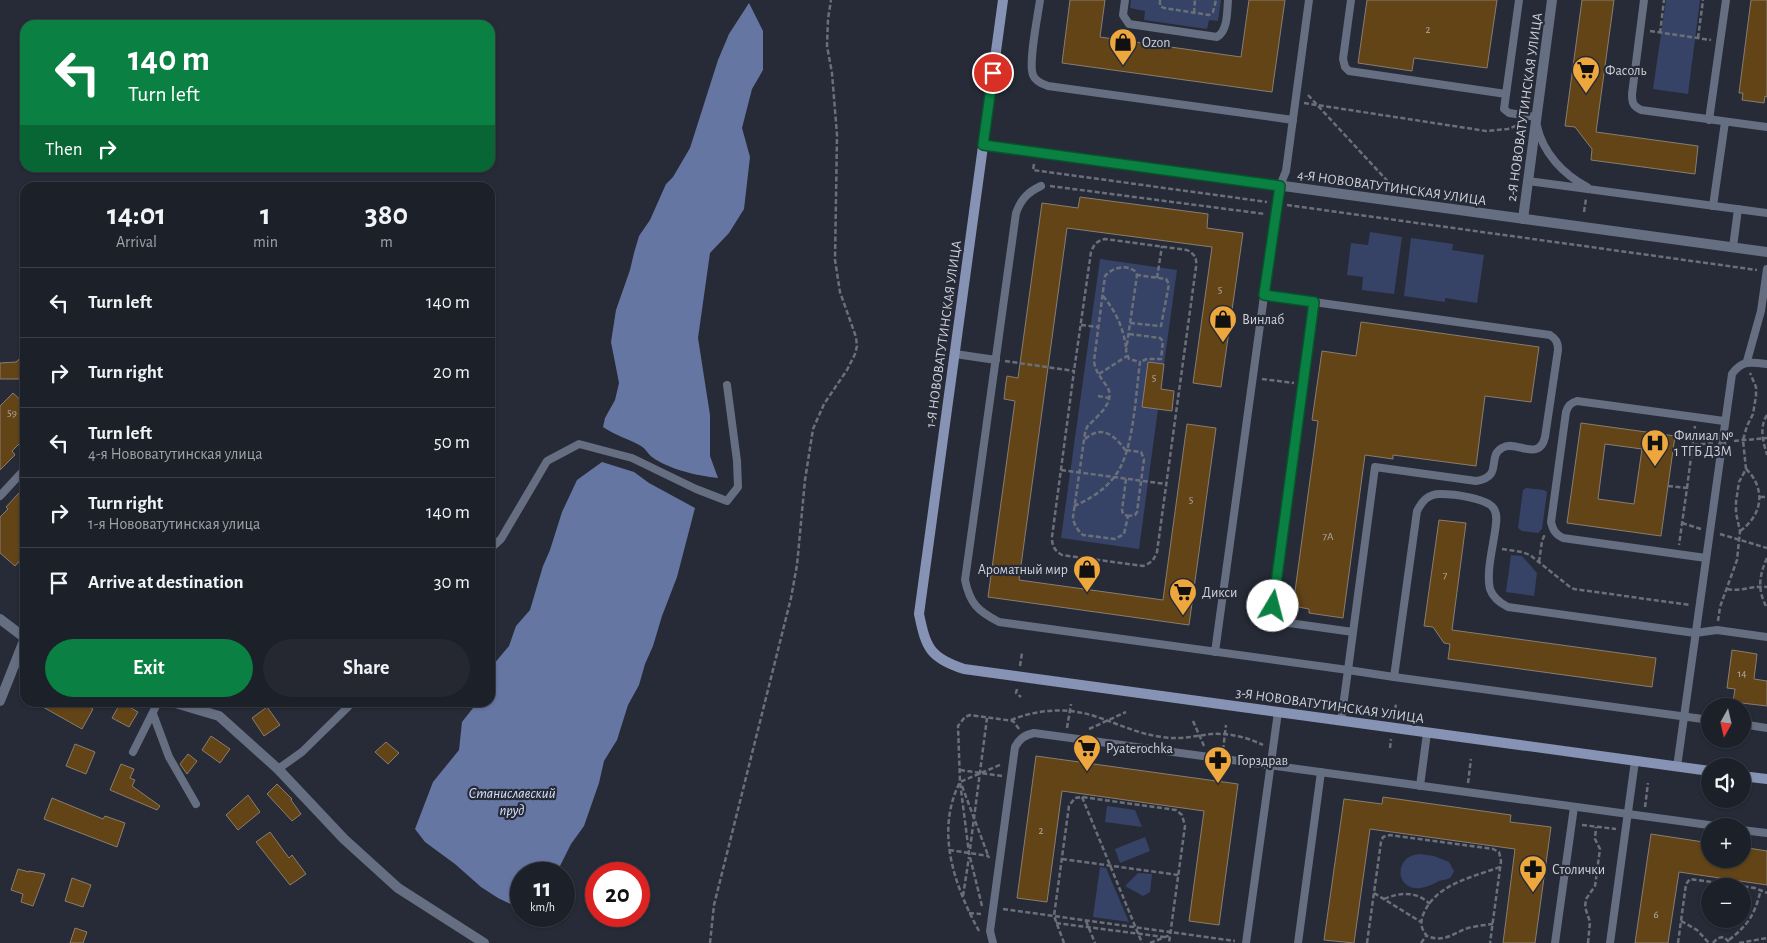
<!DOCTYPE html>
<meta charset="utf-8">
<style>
:root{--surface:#1c2029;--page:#252831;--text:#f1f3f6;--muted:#a0a3a8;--line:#3a3e46;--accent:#0b8043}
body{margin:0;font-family:"Alegreya Sans",sans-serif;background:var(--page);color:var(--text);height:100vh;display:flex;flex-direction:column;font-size:19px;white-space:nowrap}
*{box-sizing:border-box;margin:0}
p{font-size:16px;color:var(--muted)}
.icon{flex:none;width:28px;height:28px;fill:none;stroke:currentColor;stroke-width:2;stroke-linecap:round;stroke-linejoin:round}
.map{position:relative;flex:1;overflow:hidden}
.side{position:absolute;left:20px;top:182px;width:475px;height:525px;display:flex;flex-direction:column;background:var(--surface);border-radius:15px;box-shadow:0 1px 4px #0004,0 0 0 1px var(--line)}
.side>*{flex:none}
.top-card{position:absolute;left:20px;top:20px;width:475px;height:152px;border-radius:15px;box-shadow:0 1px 4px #0004,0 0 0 1px var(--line);background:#0b8043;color:#fff;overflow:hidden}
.needle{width:32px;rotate:188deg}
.controls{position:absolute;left:1701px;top:698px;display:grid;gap:10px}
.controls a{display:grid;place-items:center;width:50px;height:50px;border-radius:50%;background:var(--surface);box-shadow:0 1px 4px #0004,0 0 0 1px var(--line);font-size:25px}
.speed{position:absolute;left:510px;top:862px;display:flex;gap:10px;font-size:25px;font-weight:700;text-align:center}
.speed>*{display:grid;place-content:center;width:65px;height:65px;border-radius:50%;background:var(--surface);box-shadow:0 1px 4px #0004,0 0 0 1px var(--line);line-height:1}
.speed small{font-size:12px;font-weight:400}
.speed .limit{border:8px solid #d22;background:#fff;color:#111}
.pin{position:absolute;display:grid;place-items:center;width:42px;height:42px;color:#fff;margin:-21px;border:2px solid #fff;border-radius:50%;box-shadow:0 1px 5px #0007}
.me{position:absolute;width:55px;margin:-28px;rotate:8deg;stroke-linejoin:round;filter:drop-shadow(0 0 4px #0008)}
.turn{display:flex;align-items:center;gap:18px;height:105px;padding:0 25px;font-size:22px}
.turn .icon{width:65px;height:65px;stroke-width:2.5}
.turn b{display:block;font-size:35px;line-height:42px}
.then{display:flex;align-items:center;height:48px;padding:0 25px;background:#0003;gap:10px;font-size:19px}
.eta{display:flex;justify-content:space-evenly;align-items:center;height:85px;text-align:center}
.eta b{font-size:30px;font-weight:700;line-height:35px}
.cta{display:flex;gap:10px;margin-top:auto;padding:10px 25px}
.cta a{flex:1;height:58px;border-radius:30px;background:var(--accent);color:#fff;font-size:20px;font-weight:700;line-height:58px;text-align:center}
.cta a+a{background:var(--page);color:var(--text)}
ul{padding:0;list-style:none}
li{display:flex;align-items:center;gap:15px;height:70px;padding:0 25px;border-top:1px solid var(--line)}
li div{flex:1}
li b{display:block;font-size:19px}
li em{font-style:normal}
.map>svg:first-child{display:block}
.green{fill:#364366}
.water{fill:#6676a3}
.building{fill:#634417;stroke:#887d70;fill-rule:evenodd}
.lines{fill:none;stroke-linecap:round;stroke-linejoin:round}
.path{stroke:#6b6f7a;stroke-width:2.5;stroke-dasharray:5 2.5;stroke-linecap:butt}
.lane{stroke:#666e82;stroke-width:8}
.street{stroke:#666e82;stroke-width:10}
.secondary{stroke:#8793b4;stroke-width:10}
.route-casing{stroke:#07532c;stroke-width:12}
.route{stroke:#0b8043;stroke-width:9}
.labels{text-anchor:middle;stroke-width:4.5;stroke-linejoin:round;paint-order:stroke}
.number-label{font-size:11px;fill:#b3aea8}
.poi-label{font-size:14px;fill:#ced1d9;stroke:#262b37;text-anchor:start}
.street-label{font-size:14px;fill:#ced1d9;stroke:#262b37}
.water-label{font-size:15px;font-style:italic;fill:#d5e1fd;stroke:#262b37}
</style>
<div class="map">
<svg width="1767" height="943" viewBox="0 0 1767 943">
<rect width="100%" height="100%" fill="#262b37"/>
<!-- green -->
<g class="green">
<path d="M1131 0H1221L1218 21 1209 20 1207 29 1144 20 1145 11 1130 8Z"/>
<path d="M1666 0H1700L1688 94 1653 89Z"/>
<path d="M1370 232 1402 237 1394 294 1362 290 1363 277 1347 275 1351 243 1368 245Z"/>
<path d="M1411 238 1453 244 1452 250 1484 255 1477 303 1445 298V302L1404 296Z"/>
<path d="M1100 259 1177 270 1164 364 1148 363 1158 409 1139 549 1061 538Z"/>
<path d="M1526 488 1544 490 1547 492 1542 529 1538 533 1522 531 1518 528 1523 490Z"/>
<path d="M1511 555 1522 556 1537 573 1534 596 1506 592Z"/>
<path d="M1107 806 1135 810 1142 827 1105 822Z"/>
<path d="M1145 837 1150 851 1120 863 1115 849Z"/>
<path d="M1419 854 1434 856 1449 862 1454 871 1451 877C1446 881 1442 879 1437 882 1396 905 1389 856 1419 854Z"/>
<path d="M1100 867 1106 868 1129 922 1093 917Z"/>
<path d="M1138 873 1152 874 1150 892 1143 896 1125 886Z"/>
</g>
<!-- water -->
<g class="water">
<path d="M749 3 763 31V70L752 89 742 128 750 157 744 209 729 233 710 253 698 338 710 415V456L718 478C698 476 668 469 652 457 648 454 646 449 641 446 629 439 616 436 603 427L605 418 615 400 619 383 611 342 616 310 630 270 634 253 639 236 650 220 666 184 673 177 690 148 718 60 729 34Z"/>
<path d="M602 462 634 472 649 483 695 508 677 577 662 616 653 646 645 664 639 685 628 705 617 740 604 761 599 783 584 826 571 844 556 874H521V909L498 898 481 887 455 864 425 842 415 829 433 782 459 750 462 722 477 703 490 702V677L493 665 509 646 516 626 530 610 543 566 550 550 562 512 577 480Z"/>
</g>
<!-- building -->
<g class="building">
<path d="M1070 0H1105L1100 37 1241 57 1249 0H1285L1272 92 1062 63Z"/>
<path d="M1367 0H1497L1487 68 1414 58 1412 71 1358 63Z"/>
<path d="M1582 0H1614L1596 132 1698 146 1695 174 1591 160 1592 149 1575 127 1565 126Z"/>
<path d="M1751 0H1767V97L1765 96 1764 103 1742 100 1743 93H1739Z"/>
<path d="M1080 197 1208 214 1207 228 1243 233 1221 387 1193 383 1212 247 1067 228 1019 580 1163 600 1187 424 1216 428 1189 625 988 597 1015 401 1004 399 1006 382 1007 376 1018 378 1042 203 1078 208Z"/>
<path d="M1361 322 1539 347 1531 402 1485 396 1476 466 1393 455V459L1365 455 1343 618 1309 613V609L1293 606 1318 421 1312 420 1322 351 1356 356Z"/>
<path d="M25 354V379H0V363L16 362Z"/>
<path d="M1148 362 1164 364 1161 389 1174 391 1172 411 1142 407Z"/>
<path d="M13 393 25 404V438L12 451 15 455 0 470V406Z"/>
<path d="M1581 423 1675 436 1661 536 1567 523ZM1605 444 1642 449 1634 504 1598 499Z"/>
<path d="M19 493 25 499V555L15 566 0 553V517L8 509 6 507Z"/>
<path d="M1439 520 1466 523 1452 630 1656 658 1652 687 1448 659 1450 644 1444 643 1433 627 1424 626Z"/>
<path d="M1732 650 1757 654 1754 679 1767 681V706L1733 702 1735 689 1727 688Z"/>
<path d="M34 702H82L93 709 82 729Z"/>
<path d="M121 702 138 712 129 727 112 718Z"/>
<path d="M267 707 280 725 264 736 252 718Z"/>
<path d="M211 736 230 749 220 763 202 750Z"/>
<path d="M386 742 399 753 388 764 375 752Z"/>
<path d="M75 744 95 752 86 774 66 766Z"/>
<path d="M188 754 197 761 187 774 180 764Z"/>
<path d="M1036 756 1238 784 1219 925 1189 921 1204 811 1062 791 1047 902 1017 898Z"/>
<path d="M121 764 134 769 130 778 135 780 132 786 160 806 157 810 110 790Z"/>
<path d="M277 784 292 799 291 800 301 814 292 821 267 794Z"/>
<path d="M248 795 260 812 238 830 226 815Z"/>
<path d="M1383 797 1511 815 1510 822 1551 827 1535 943H1503L1515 849 1370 829 1354 943 1324 940 1344 799 1382 804Z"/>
<path d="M52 798 103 819 105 816 125 823 117 847 44 819Z"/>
<path d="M270 832 289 858 292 855 306 874 290 885 256 842Z"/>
<path d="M1651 834 1710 843V859H1742V847L1767 851V885L1679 872 1668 943H1635Z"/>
<path d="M18 869 29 872V871L45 874 33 906 21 902 23 894 11 890Z"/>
<path d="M72 878 91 885 83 907 65 901Z"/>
<path d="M75 928 87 932 83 943H70Z"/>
</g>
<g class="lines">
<!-- path -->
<g class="path">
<path d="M1160 0V6L1164 8 1209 15 1213 12 1216 0"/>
<path d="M1194 13 1195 0"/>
<path d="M1650 31 1711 40"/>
<path d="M1660 33 1664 0"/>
<path d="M1698 38 1703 0"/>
<path d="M1308 95 1392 186"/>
<path d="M1304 103 1486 131 1508 129 1518 125"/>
<path d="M1034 164 1033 170 1267 202"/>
<path d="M1050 186 1265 214"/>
<path d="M1287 205 1757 270"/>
<path d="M1584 212 1586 199"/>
<path d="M1157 278 1162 246"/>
<path d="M1103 296C1116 312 1123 327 1126 347"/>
<path d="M1130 323 1161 326 1169 284 1166 279 1137 275"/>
<path d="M1081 325 1098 327"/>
<path d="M1129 334 1160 338 1163 341 1161 359H1147L1140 362"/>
<path d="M1005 361 1074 371 1052 537C1052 546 1054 550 1062 555L1143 566C1151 563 1154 560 1157 552L1196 267C1197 258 1195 254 1187 250L1105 239C1097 241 1094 244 1091 252L1074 371"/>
<path d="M1099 374 1127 356"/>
<path d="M1262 379 1294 383"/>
<path d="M1098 396 1109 398"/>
<path d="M1767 415C1759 428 1763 441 1767 455"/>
<path d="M1085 439C1103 424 1115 436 1126 451"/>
<path d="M1734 441 1767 438"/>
<path d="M1693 445 1713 443"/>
<path d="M1126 450 1141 452 1144 459 1137 512 1135 515 1128 516"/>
<path d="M1061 470 1166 484"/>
<path d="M1126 479 1122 510 1123 514 1128 516"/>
<path d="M1668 486 1687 488 1679 545"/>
<path d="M1687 488 1695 426"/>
<path d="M1760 497H1767"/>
<path d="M1074 506C1093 498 1112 485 1121 466 1134 440 1136 392 1140 362L1129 359 1126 351 1137 275 1136 272C1127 264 1113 267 1105 276L1094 361C1095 370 1100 377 1106 385 1118 401 1097 416 1087 427L1085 433 1073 517C1073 523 1078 531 1083 535L1115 539 1124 534 1128 516"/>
<path d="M1682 523 1701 529"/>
<path d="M1740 531C1763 515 1766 488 1746 469"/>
<path d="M1720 534 1767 548"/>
<path d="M1502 549 1522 552 1530 555 1570 587 1574 589 1690 605"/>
<path d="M1767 558C1759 576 1757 590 1767 608"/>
<path d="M1539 562 1542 541 1545 534"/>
<path d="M1727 589C1741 592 1753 585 1767 587"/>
<path d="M1718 621 1720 607 1737 560 1740 531 1736 513V502L1739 482 1746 469 1743 440 1747 426 1753 414 1756 396V387L1750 373"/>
<path d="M1020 666 1022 653"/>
<path d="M1017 689 1016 693 1021 697"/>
<path d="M1394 717 1396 704"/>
<path d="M1011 720C1038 709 1069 707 1097 717 1119 724 1138 734 1162 737 1179 740 1195 736 1211 734 1229 733 1247 737 1263 745"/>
<path d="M1193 721 1204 746"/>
<path d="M1067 728 1071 704"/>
<path d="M1089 729 1126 712"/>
<path d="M1390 748 1391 739"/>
<path d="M1223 750 1226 725"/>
<path d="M960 770 1002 776"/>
<path d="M1468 783 1471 759"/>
<path d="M962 786 989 858"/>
<path d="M1082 797 1142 943"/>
<path d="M1645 807 1648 783"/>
<path d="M1582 825 1616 829"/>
<path d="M970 849 987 718"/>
<path d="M949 850 989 856"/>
<path d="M1062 859 1178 875"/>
<path d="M1374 893 1421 922"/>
<path d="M963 896 969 857"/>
<path d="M1384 899C1401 892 1416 891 1430 904"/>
<path d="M982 906 969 853 960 782 958 726 965 717 970 715 1013 721 1019 729"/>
<path d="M1003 909 1235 941"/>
<path d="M969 913 981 914"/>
<path d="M1086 921 1095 943"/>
<path d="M1681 921 1697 930 1709 943"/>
<path d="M1056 923 1164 937"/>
<path d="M1493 924C1485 925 1476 926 1468 928 1453 933 1445 943 1427 936 1421 929 1420 923 1423 915 1435 884 1473 877 1500 867"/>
<path d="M979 931C954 885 935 831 960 782L1002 764"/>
<path d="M1729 940C1749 924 1755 914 1761 889"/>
<path d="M710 943 714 905 791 598 797 565 805 480 813 429 824 404 847 370 855 354 857 346 856 337 840 292 835 260 837 135 832 73 827 46 828 19 831 0"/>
<path d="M1064 943 1054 916 1069 806 1075 798 1082 797 1176 810 1182 815 1185 826 1169 943"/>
<path d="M1150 943 1170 935"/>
<path d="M1367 943 1381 842 1383 837 1390 835 1493 849 1499 852 1501 861 1490 943"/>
<path d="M1421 943 1426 936"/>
<path d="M1588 943 1590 922 1585 907 1586 899 1595 886 1600 849 1595 839 1596 827"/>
<path d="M1678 943 1686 884 1690 879 1755 888 1767 893"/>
<path d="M1713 943 1718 938 1724 937 1730 943"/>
<path d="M1739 943 1767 938"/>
</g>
<!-- lane -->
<g class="lane">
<path d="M1040 0C1038 15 1028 63 1033 75 1035 81 1042 84 1048 86L1293 120"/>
<path d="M1125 0 1123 15 1129 24 1217 37C1228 31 1227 11 1228 0"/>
<path d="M1351 0 1343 59 1345 67 1349 71 1506 94"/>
<path d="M1519 0 1504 109 1509 113 1536 117"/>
<path d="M1644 0 1632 94C1632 103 1633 106 1641 110L1767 127"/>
<path d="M1709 120 1726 0"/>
<path d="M1537 126C1543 153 1563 174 1587 187"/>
<path d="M1528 181 1767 213"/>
<path d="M1041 186C1028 192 1021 199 1016 213L965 580C970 604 978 611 999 622L1348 670 1375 467 1476 481C1504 477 1486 457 1502 448 1516 439 1539 463 1545 437L1558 350C1558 342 1556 339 1550 335L1314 302 1273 606C1274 614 1275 617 1282 622L1353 632"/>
<path d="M1713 206 1725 122"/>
<path d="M1733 247 1738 209"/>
<path d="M1264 295 1314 302"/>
<path d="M955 354 996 360"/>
<path d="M1747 361 1761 311 1767 269"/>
<path d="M0 496 25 469"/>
<path d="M490 549 501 539 547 461 579 444 632 458 696 489 727 501 738 487 737 461 727 385"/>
<path d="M1706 558 1563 538C1555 534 1553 530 1551 522L1566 412C1568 406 1570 403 1577 401L1724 421"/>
<path d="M1215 652 1275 216 1280 186 1286 171 1309 0"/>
<path d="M1394 677 1710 720"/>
<path d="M153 714 169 757 196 804"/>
<path d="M1341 721 1348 670 1394 677 1417 511C1422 501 1428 494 1440 494 1453 494 1488 498 1494 509 1498 515 1496 524 1495 531 1493 547 1486 573 1490 589 1493 598 1500 603 1508 607L1695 633 1717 630 1767 637"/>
<path d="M1742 724 1767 728"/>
<path d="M133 752 158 702"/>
<path d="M1677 767 1732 374C1742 360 1751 362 1767 364"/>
<path d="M278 769 302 752 353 702"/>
<path d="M1420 786 1427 733"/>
<path d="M1742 830 1767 833"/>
<path d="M993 943 990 931 1015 747C1020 738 1025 735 1034 733L1716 826"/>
<path d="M1246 943 1278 712"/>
<path d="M1298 943 1321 772"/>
<path d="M1555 943 1574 807"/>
<path d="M1610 943 1635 761"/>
</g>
<!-- street -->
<g class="street">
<path d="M983 145 1767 252"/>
<path d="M1523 219 1552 0"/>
<path d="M0 619 25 638 0 701"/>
<path d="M172 702 219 716 278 769 344 839 398 888 484 943"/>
</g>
<!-- secondary -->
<g class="secondary">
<path d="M1003 0 919 614C926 648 930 658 964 669L1710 771"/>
<path d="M1742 776 1767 779"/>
</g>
</g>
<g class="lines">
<!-- route casing -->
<g class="route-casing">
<path id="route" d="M993 73 983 145 1280 186 1264 295 1314 302 1273 606"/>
</g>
<!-- route -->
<use href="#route" class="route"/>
</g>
<!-- icons -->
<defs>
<g id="shop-pin" transform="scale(1.4375)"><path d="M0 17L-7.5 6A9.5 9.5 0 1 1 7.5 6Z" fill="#eea73d" stroke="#262b37"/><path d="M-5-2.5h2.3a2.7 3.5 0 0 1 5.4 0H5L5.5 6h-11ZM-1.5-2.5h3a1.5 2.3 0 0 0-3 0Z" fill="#111"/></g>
<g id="supermarket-pin" transform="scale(1.4375)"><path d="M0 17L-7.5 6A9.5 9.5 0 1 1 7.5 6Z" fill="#eea73d" stroke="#262b37"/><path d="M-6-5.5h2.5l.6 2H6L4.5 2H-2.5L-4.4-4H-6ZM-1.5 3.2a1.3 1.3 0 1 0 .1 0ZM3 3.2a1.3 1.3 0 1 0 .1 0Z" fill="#111"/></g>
<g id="hospital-pin" transform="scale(1.4375)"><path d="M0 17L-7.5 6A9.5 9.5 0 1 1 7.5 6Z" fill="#eea73d" stroke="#262b37"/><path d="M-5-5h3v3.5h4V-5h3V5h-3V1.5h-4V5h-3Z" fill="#111"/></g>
<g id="pharmacy-pin" transform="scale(1.4375)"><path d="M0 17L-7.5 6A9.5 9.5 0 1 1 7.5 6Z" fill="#eea73d" stroke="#262b37"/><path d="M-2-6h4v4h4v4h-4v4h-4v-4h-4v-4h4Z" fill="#111"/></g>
</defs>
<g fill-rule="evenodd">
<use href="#shop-pin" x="1123" y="42"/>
<use href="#supermarket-pin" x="1586" y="70"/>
<use href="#shop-pin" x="1223" y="319"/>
<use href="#hospital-pin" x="1655" y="443"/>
<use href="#shop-pin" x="1087" y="569"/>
<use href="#supermarket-pin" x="1183" y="592"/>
<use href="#supermarket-pin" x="1087" y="748"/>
<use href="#pharmacy-pin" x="1218" y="760"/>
<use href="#pharmacy-pin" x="1533" y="869"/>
</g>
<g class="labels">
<!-- number labels -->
<g class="number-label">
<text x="1428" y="33">2</text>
<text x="1220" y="293">5</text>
<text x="1154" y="381">5</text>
<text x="12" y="416">59</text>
<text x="1191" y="503">5</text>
<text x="1328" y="540">7А</text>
<text x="1445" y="579">7</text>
<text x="1742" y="677">14</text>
<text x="1041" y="834">2</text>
<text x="1656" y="918">6</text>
</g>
<!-- poi labels -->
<g class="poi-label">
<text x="1142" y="47">Ozon</text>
<text x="1605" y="75">Фасоль</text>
<text x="1242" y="324">Винлаб</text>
<text x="1674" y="440">Филиал №<tspan x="1674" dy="16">1 ТГБ ДЗМ</tspan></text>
<text x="1068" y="574" text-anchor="end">Ароматный мир</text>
<text x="1202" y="597">Дикси</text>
<text x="1106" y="753">Pyaterochka</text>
<text x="1237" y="765">Горздрав</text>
<text x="1552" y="874">Столички</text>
</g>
<!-- street labels -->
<g class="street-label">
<text transform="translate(1524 107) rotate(-82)" y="5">2-Я НОВОВАТУТИНСКАЯ УЛИЦА</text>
<text transform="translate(1392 187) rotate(8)" y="5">4-Я НОВОВАТУТИНСКАЯ УЛИЦА</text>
<text transform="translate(943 334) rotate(-82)" y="5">1-Я НОВОВАТУТИНСКАЯ УЛИЦА</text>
<text transform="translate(1330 705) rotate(8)" y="5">3-Я НОВОВАТУТИНСКАЯ УЛИЦА</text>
</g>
<!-- water labels -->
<g class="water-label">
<text x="512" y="798">Станиславский<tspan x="512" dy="17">пруд</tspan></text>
</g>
</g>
</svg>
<div class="controls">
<a><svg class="needle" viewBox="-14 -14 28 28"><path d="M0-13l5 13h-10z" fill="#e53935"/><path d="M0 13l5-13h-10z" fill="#a0a3a8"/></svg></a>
<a><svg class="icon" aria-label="sound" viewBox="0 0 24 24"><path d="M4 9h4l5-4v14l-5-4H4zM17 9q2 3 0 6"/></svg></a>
<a>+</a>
<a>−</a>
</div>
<div class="speed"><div>11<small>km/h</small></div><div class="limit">20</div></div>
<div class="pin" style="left:993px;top:73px;background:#d93025"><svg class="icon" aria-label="arrive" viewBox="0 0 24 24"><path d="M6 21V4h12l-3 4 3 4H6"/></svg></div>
<svg class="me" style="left:1273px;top:606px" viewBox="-20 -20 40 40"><circle r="19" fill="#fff"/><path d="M0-13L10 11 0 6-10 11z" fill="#0b8043"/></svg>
<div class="top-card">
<div class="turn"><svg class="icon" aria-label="left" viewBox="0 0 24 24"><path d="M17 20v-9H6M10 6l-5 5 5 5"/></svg><div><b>140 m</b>Turn left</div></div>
<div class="then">Then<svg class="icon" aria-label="right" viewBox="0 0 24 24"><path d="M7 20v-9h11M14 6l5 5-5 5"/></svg></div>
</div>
<section class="side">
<div class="eta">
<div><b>14:01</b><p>Arrival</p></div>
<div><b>1</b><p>min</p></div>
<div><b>380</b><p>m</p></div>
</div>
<ul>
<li><svg class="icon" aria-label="left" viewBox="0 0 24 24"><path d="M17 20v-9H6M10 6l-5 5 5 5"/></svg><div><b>Turn left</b></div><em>140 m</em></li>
<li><svg class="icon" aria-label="right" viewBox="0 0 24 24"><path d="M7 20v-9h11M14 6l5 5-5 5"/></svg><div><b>Turn right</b></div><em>20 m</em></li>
<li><svg class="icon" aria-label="left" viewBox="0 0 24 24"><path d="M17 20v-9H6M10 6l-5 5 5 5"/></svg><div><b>Turn left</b><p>4-я Нововатутинская улица</p></div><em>50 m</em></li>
<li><svg class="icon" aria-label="right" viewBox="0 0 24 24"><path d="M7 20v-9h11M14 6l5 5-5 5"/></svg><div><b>Turn right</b><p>1-я Нововатутинская улица</p></div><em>140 m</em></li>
<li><svg class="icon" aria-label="arrive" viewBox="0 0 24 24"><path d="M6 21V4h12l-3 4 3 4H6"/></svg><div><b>Arrive at destination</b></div><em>30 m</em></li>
</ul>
<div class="cta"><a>Exit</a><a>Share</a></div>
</section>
</div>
